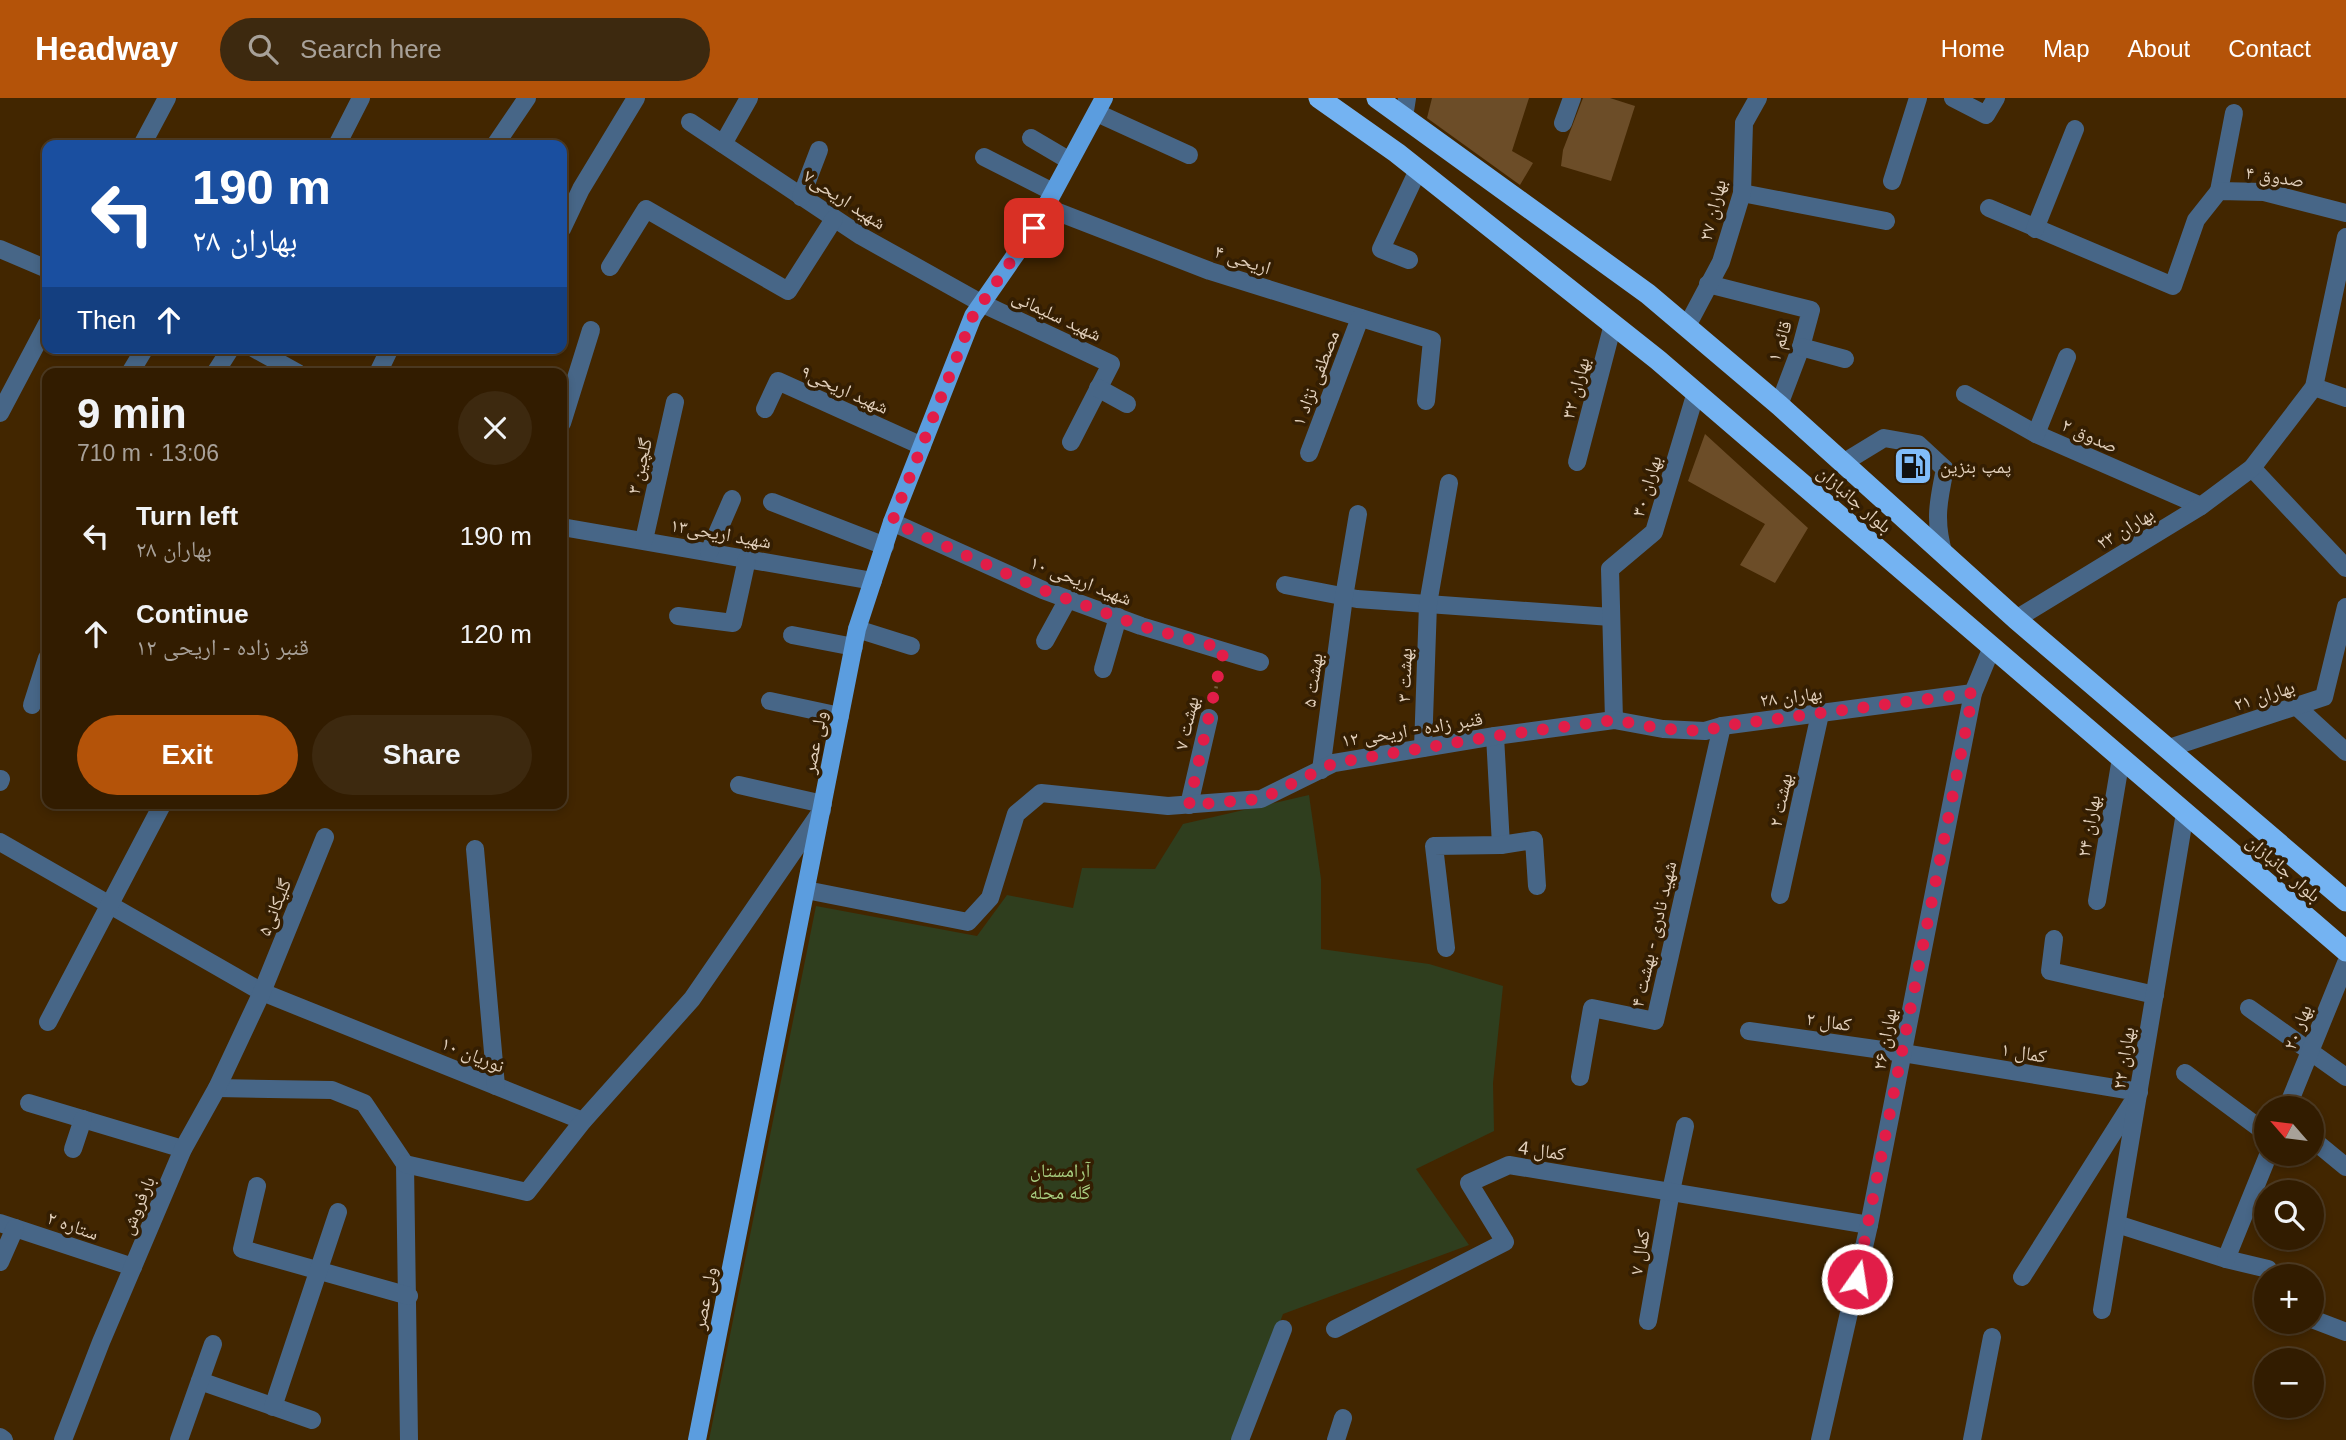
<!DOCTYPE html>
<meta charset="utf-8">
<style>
:root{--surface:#321c00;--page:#3d290f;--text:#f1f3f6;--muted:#a8a199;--line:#4d3a22;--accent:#b45309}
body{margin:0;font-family:Arial,"Noto Naskh Arabic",sans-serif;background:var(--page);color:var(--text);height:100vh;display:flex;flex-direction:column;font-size:26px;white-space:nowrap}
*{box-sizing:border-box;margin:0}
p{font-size:23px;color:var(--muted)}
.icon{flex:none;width:38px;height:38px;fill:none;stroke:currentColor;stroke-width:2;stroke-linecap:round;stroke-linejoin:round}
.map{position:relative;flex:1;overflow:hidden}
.details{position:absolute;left:42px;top:270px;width:525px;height:441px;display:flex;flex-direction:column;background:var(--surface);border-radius:14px;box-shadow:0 4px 10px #0003,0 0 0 2px var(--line)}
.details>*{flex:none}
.top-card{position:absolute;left:42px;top:42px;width:525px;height:214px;border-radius:14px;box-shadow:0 4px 10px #0003,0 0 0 2px var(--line);background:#1a4fa0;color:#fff;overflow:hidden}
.needle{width:46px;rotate:298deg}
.fabs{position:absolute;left:2254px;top:998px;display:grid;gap:14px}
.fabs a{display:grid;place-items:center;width:70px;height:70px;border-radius:50%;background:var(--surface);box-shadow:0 4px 10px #0003,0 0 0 2px var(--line);font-size:35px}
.pin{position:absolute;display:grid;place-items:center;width:60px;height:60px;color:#fff;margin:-30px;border-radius:14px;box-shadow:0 4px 10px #0006}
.me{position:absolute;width:77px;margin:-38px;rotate:13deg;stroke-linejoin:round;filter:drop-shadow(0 0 5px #0008)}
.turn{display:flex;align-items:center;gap:24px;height:147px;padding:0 35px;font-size:32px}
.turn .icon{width:91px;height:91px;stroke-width:2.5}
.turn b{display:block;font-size:49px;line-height:60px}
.then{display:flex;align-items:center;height:66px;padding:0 35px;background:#0003;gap:14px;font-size:26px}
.round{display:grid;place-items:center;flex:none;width:74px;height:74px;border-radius:37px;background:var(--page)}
.headline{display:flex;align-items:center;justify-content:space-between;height:119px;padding:0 35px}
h1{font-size:42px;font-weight:700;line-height:52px}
.cta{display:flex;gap:14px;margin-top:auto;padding:14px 35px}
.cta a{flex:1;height:80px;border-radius:42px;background:var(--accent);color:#fff;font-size:28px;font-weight:700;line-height:80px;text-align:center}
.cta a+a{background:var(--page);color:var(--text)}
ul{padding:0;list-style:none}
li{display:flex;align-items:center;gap:21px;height:98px;padding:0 35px}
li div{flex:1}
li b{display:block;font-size:26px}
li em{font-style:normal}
header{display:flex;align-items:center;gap:42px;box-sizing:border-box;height:98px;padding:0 35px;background:var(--accent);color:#fff}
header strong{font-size:33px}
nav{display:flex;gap:38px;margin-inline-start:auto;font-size:24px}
.search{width:490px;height:63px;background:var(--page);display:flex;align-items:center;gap:18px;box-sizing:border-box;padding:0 24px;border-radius:38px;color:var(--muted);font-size:26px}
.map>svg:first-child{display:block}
.green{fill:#2f3e1e}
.building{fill:#6c4d28}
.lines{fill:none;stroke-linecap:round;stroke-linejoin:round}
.path{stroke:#775e3e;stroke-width:3.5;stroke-dasharray:2 5;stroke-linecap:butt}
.minor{stroke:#476687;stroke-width:18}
.major{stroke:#5b9ddf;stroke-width:18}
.highway{stroke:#74b3f2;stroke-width:21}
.route{stroke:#e11d48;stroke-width:12;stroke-dasharray:0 21.6}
.labels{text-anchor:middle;stroke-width:7;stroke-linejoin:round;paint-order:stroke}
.street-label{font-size:19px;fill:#e2d0bc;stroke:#341e02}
.poi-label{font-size:19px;fill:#e2d0bc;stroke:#341e02;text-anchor:start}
.park-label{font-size:19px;fill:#a9cf81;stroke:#341e02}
</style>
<header>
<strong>Headway</strong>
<div class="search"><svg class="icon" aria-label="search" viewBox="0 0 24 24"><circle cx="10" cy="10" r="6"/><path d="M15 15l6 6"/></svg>Search here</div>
<nav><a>Home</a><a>Map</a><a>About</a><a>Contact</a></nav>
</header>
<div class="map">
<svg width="2346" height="1342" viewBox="0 0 2346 1342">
<rect width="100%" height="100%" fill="#422600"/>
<!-- green -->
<path class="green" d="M1309 697 1321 781V851L1429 866 1503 888 1493 985 1494 1033 1416 1071 1469 1147 1283 1216 1236 1342H709L816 808 977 838 1007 797 1073 810 1082 770 1155 771 1183 726Z"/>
<!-- building -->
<g class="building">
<path d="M1432 0H1529L1512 53 1533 65 1520 87 1427 20Z"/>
<path d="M1583 0H1610L1635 8 1611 83 1561 68 1563 52Z"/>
<path d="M1705 336 1808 430 1775 485 1740 467 1765 426 1688 383Z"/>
</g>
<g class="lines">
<!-- path -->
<path class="path" d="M1213 604 1220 571"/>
<!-- minor -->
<g class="minor">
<path d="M1953 0 1986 17 1996 0"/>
<path d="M1097 15 1189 57"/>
<path d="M1404 19 1407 0"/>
<path d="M690 24 861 138 981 205 1111 266 1071 344"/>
<path d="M1563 25 1572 0"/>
<path d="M1031 40 1070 63"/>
<path d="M723 46 749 0"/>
<path d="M142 47 167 0"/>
<path d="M337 47 361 0"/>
<path d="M495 47 527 0"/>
<path d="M984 59 1053 94"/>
<path d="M1892 83 1918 0"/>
<path d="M2219 93 2234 15"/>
<path d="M1742 95 1886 123"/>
<path d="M801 99 819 52"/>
<path d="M1045 109 1210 173 1432 242 1426 303"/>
<path d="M1989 110 2173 188 2196 122 2219 93 2264 94 2346 115"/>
<path d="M562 131 581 91 636 0"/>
<path d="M2035 131 2075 31"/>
<path d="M0 151 47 171"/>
<path d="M1409 162 1381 151 1418 72"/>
<path d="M610 169 646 111 788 193 834 121"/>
<path d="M1708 186 1811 212 1801 249 1779 307"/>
<path d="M1687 228 1721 164 1742 95 1744 25 1758 0"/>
<path d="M1801 249 1845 261"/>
<path d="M253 250 298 275"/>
<path d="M130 275 145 250"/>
<path d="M215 275 231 250"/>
<path d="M378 275 390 250"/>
<path d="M2314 289 2346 300"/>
<path d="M1098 290 1127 306"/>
<path d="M1965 296 2036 336 2201 408"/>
<path d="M765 311 778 283 922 348"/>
<path d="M0 315 47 226"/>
<path d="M562 325 591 232"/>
<path d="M2036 336 2067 259"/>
<path d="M1309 355 1360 220"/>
<path d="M1577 364 1613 226"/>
<path d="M1843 365 1884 340 1918 346 1945 371C1938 404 1934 424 1944 457"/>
<path d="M2252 370 2346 470"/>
<path d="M772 404 885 448"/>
<path d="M892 424 1043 492 1141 528 1260 564"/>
<path d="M562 429 873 483"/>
<path d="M644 442 675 304"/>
<path d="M709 454 732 401"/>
<path d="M1285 487 1357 501 1611 519"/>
<path d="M678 518 733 525 747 461"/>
<path d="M2016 521 2201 408 2252 370 2314 289 2346 139"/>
<path d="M857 531 911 548"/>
<path d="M792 537 854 549"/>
<path d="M1045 543 1068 501"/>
<path d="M1103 571 1118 519"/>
<path d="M770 603 840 618"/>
<path d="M32 607 47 560"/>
<path d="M2296 608 2346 654"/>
<path d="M1614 622 1610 471 1654 434 1696 294"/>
<path d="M1495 638 1501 747"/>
<path d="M1423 650 1428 506 1449 385"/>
<path d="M2169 650 2324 599 2346 509"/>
<path d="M1321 672 1344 499 1358 416"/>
<path d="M0 684 1 681"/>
<path d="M739 687 823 706"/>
<path d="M1189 707 1209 620"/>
<path d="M0 744 262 894 583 1023"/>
<path d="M475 751 496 988"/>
<path d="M806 792 968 824 990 800 1016 716 1041 695 1168 708 1261 701 1334 665 1495 638 1614 622 1663 631 1705 633 1722 628 1973 595"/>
<path d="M1780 797 1820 616"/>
<path d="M2097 803 2121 660"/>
<path d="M2054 841 2050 873 2155 897"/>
<path d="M1446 850 1434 748 1501 747 1534 742 1537 788"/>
<path d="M2249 910 2346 979"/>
<path d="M48 924 163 705"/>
<path d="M1749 933 1903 955 2139 994 2022 1179"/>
<path d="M2185 975 2266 1035"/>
<path d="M1580 979 1592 910 1655 923 1722 628"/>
<path d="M217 990 332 992 364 1005 405 1066 409 1342"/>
<path d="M29 1005 183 1051"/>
<path d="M2287 1010 2346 865"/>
<path d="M2312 1041 2346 1069"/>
<path d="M73 1051 83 1021"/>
<path d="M405 1066 527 1094 583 1023 692 901 822 712"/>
<path d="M257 1088 242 1151 409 1198"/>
<path d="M0 1125 133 1169"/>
<path d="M2117 1126 2226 1161 2268 1171 2271 1178"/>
<path d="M2226 1161 2269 1055"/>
<path d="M0 1164 15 1130"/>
<path d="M2102 1212 2185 715"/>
<path d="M2312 1221 2346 1234"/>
<path d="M1648 1223 1671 1093 1685 1028"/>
<path d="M1335 1231 1505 1144 1469 1085 1509 1067 1869 1127"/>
<path d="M200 1283 312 1322"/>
<path d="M273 1309 338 1114"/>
<path d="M0 1339 4 1342"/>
<path d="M63 1342 101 1244 183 1051 217 990 262 894 325 739"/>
<path d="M179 1342 213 1246"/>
<path d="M1240 1342 1283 1231"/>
<path d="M1336 1342 1343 1320"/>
<path d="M1820 1342 1869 1127 1973 595 1992 549"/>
<path d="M1972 1342 1992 1239"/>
</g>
<!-- major -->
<path class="major" d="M697 1342 857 531 892 424 973 218 1034 130 1104 0"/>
<!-- highway -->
<g class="highway">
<path d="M1319 0 1397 55 1658 262 2346 853"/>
<path d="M1377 0 1648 196 1779 307 2016 521 2346 803"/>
</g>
</g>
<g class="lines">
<!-- route -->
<path class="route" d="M1034 130 973 218 892 424 1043 492 1141 528 1224 551 1189 707 1261 701 1334 665 1495 638 1614 622 1664 631 1705 633 1722 628 1973 595 1857 1181"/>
</g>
<!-- icons -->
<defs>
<g id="fuel-square" transform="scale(2.0125)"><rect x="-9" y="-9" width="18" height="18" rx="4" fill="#81bdfa" stroke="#341e02"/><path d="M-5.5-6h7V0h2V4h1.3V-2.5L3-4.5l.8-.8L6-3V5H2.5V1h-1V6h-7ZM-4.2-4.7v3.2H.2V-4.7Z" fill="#111"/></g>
</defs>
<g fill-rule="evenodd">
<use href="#fuel-square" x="1913" y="368"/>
</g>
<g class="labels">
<!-- street labels -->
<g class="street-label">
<text transform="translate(2275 78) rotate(8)" y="7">صدوق ۴</text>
<text transform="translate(845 101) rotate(33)" y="7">شهید اریحی۷</text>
<text transform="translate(1712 112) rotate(-76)" y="7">بهاران ۲۷</text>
<text transform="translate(1243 161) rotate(18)" y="7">اریحی ۴</text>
<text transform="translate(1057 217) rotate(25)" y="7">شهید سلیمانی</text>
<text transform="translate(1779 243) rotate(-72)" y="7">قائم ۱</text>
<text transform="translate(1315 280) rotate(-69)" y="7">مصطفی نژاد ۱</text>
<text transform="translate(1575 290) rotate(-75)" y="7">بهاران ۳۲</text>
<text transform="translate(845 291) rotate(24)" y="7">شهید اریحی۹</text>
<text transform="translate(2090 337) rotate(24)" y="7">صدوق ۲</text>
<text transform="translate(639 368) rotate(-77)" y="7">گلچین ۳</text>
<text transform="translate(1646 388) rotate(-73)" y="7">بهاران ۳۰</text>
<text transform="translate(1855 401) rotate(41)" y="7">بلوار جانبازان</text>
<text transform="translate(2125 430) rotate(-31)" y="7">بهاران ۲۳</text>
<text transform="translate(721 435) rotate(10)" y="7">شهید اریحی۱۳</text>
<text transform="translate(1081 482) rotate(21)" y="7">شهید اریحی ۱۰</text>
<text transform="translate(1404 577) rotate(-88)" y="7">بهشت ۳</text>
<text transform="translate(1312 582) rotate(-82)" y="7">بهشت ۵</text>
<text transform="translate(2264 597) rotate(-18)" y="7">بهاران ۲۱</text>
<text transform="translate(1791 598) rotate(-7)" y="7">بهاران ۲۸</text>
<text transform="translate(1186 625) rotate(-77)" y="7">بهشت ۷</text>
<text transform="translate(1412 631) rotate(-9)" y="7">قنبر زاده - اریحی ۱۲</text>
<text transform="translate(814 644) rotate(-79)" y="7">ولی عصر</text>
<text transform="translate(1780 702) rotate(-78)" y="7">بهشت ۲</text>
<text transform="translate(2088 728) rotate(-80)" y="7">بهاران ۲۴</text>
<text transform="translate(2284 770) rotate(41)" y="7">بلوار جانبازان</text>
<text transform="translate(274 809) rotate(-68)" y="7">گلیکانی۵</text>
<text transform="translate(1653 836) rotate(-77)" y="7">شهید نادری - بهشت ۴</text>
<text transform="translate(1829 923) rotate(8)" y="7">کمال ۲</text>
<text transform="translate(2297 929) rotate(-68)" y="7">بهار ۲۰</text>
<text transform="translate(1884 941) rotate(-79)" y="7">بهاران ۲۶</text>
<text transform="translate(2024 954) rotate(10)" y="7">کمال ۱</text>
<text transform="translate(473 956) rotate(22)" y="7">نوریان ۱۰</text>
<text transform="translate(2123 960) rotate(-81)" y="7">بهاران ۲۲</text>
<text transform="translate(1542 1052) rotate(8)" y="7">کمال 4</text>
<text transform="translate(137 1107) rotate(-67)" y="7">بارفروش</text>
<text transform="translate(73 1127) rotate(19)" y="7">ستاره ۲</text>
<text transform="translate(1639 1154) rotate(-80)" y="7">کمال ۷</text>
<text transform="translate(704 1200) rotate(-79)" y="7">ولی عصر</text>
</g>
<!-- poi labels -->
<g class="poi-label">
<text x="1940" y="375">پمپ بنزین</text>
</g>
<!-- park labels -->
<g class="park-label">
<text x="1060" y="1079">آرامستان<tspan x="1060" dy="22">گله محله</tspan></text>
</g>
</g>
</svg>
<div class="fabs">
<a><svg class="needle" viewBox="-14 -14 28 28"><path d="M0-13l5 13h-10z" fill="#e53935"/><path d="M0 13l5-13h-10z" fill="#a8a199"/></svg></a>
<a><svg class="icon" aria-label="search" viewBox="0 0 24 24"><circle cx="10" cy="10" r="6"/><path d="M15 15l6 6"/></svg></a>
<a>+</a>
<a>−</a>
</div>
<div class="pin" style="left:1034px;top:130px;background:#d93025"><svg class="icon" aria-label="arrive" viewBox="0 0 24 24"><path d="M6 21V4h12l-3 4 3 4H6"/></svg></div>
<svg class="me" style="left:1857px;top:1181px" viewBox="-20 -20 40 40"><circle r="17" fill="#e11d48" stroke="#fff" stroke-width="3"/><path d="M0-11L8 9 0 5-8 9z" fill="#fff"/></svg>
<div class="top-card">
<div class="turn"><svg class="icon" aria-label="left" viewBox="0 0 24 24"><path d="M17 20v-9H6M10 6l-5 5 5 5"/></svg><div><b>190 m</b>بهاران ۲۸</div></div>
<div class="then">Then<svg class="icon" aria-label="ahead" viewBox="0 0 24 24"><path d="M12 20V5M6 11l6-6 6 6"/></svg></div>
</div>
<section class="details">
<div class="headline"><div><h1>9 min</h1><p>710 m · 13:06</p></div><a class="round"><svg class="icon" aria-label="close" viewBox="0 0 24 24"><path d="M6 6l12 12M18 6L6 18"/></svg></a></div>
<ul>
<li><svg class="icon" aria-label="left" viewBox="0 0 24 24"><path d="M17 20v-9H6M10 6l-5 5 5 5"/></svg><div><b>Turn left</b><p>بهاران ۲۸</p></div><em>190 m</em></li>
<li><svg class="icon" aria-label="ahead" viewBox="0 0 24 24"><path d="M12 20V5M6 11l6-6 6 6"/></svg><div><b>Continue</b><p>قنبر زاده - اریحی ۱۲</p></div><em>120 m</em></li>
</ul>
<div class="cta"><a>Exit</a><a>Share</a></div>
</section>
</div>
